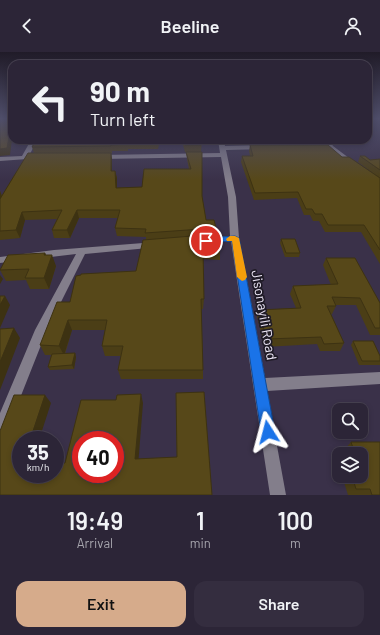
<!DOCTYPE html>
<style>
:root{--surface:#2c2537;--page:#342d3f;--text:#f1f3f6;--muted:#a6a5ad;--line:#484252;--accent:#d6ab8b}
body{margin:0;font-family:Barlow,sans-serif;background:var(--page);color:var(--text);height:100vh;display:flex;flex-direction:column;font-size:15px;white-space:nowrap}
*{box-sizing:border-box;margin:0}
p{font-size:13px;color:var(--muted)}
.icon{flex:none;width:22px;height:22px;fill:none;stroke:currentColor;stroke-width:2;stroke-linecap:round;stroke-linejoin:round}
.map{position:relative;height:443px;overflow:hidden}
.sheet{display:flex;flex-direction:column;background:var(--surface);flex:1}
.sheet>*{flex:none}
.top-card{position:absolute;left:8px;top:8px;width:364px;height:84px;border-radius:12px;box-shadow:0 2px 6px #0003,0 0 0 1px var(--line);background:#2c2537;color:var(--text);overflow:hidden}
.buttons{position:absolute;left:332px;top:351px;display:grid;gap:8px}
.buttons a{display:grid;place-items:center;width:36px;height:36px;border-radius:8px;background:var(--surface);box-shadow:0 2px 6px #0003,0 0 0 1px var(--line);font-size:20px}
.speed{position:absolute;left:12px;top:379px;display:flex;gap:8px;font-size:20px;font-weight:700;text-align:center}
.speed>*{display:grid;place-content:center;width:52px;height:52px;border-radius:50%;background:var(--surface);box-shadow:0 2px 6px #0003,0 0 0 1px var(--line);line-height:1}
.speed small{font-size:10px;font-weight:400}
.speed .limit{border:6px solid #d22;background:#fff;color:#111}
.pin{position:absolute;display:grid;place-items:center;width:34px;height:34px;color:#fff;margin:-17px;border:2px solid #fff;border-radius:50%;box-shadow:0 1px 4px #0007}
.me{position:absolute;width:44px;margin:-22px;rotate:351deg;stroke-linejoin:round;filter:drop-shadow(0 0 3px #0008)}
.turn{display:flex;align-items:center;gap:14px;height:84px;padding:0 16px;font-size:18px}
.turn .icon{width:52px;height:52px;stroke-width:2.5}
.turn b{display:block;font-size:28px;line-height:34px}
.eta{display:flex;justify-content:space-evenly;align-items:center;height:68px;text-align:center}
.eta b{font-size:24px;font-weight:600;line-height:28px}
.primary-button{display:flex;gap:8px;margin-top:auto;padding:8px 16px}
.primary-button a{flex:1;height:46px;border-radius:12px;background:var(--accent);color:#111;font-size:16px;font-weight:600;line-height:46px;text-align:center}
.primary-button a+a{background:var(--page);color:var(--text)}
header{display:flex;justify-content:space-between;align-items:center;height:52px;padding:0 16px;background:var(--surface);font-size:18px;font-weight:600}
.map>svg:first-child{display:block}
.lines{fill:none;stroke-linecap:round;stroke-linejoin:round}
.minor{fill:#837e8b;fill-rule:evenodd}
.wall{fill:#4b3e16;fill-rule:evenodd}
.shaded-wall{fill:#3d3212}
.building{fill:#574819;stroke:#3d3212;fill-rule:evenodd}
.route{fill:#1a73e8;stroke:#114b97}
.slow{fill:#f59e0b}
.labels{text-anchor:middle;stroke-width:3.5;stroke-linejoin:round;paint-order:stroke}
.street-label{font-size:14px;fill:#ece6f6;stroke:#1f1b26}
</style>
<header><svg class="icon" aria-label="back" viewBox="0 0 24 24"><path d="M15 5l-7 7 7 7"/></svg>Beeline<svg class="icon" aria-label="person" viewBox="0 0 24 24"><circle cx="12" cy="8" r="4"/><path d="M4 21q1-7 8-7t8 7"/></svg></header>
<div class="map">
<svg width="380" height="443" viewBox="0 0 380 443">
<rect width="100%" height="100%" fill="#3a3149"/>
<g class="lines">
<!-- minor -->
<g class="minor">
<path d="M31 88H37L29 104H41V106L0 109V105L22 104Z"/>
<path d="M218 88H224L225 94 263 93 266 95 263 97 226 98 236 145 239 186 265 326 380 320V332L267 339 286 443H270L231 189 205 192 201 189 205 186 230 184 228 145 221 105 99 107 96 105 99 103 220 101Z"/>
<path d="M323 88H329L333 94 357 112V114H353L329 97 315 95V93H327Z"/>
<path d="M156 190 161 193 159 195 85 202 47 278 5 384 0 386V361L35 278 76 202 0 211V205L54 198Z"/>
</g>
</g>
<!-- wall -->
<g class="wall">
<path d="M36 88H202L201 100 202 144 206 168 216 176 215 182 220 198V208L203 207 204 247 203 257H201L203 318V327H121L118 318 121 304H105L102 294 105 278H72L65 302 75 301 76 305 74 317 50 318 48 315 51 303H45L40 293 70 250 136 219 146 187V185L117 184 115 176 118 166H79L70 186H54L52 178 57 167 25 168 20 186 0 188V139L2 144 34 101 32 95ZM159 93H183L185 100H186L187 107 189 117 142 135 117 136V126L115 119H112V108L111 101H112V99H128V97H158Z"/>
<path d="M245 88H320L319 92H247Z"/>
<path d="M250 93 342 105 373 121 358 110 360 104 370 108 380 107V212L361 180H325L319 169H313L310 163H304L297 146 254 148 241 110 242 104H250L249 99Z"/>
<path d="M281 187 300 201 299 205H285L280 191Z"/>
<path d="M45 201 46 203 56 214 49 237H30L26 228 6 229 0 218Z"/>
<path d="M326 206 380 251V283H370L356 253H335L336 254 332 262H331L344 291 340 299H320L317 292 265 295 257 265 258 258 296 256 290 242 293 234 331 233 323 213Z"/>
<path d="M353 289 380 304V313H359L351 293Z"/>
<path d="M351 390H380V443H348L342 424H361V402H345L344 398Z"/>
</g>
<!-- shaded-wall -->
<g class="shaded-wall">
<path d="M11 74H12V88L10 103 0 104V97Z"/>
<path d="M111 101 112 108V127L111 119Z"/>
<path d="M115 119 117 126V143L116 136Z"/>
<path d="M0 139 2 145 0 159Z"/>
<path d="M77 158 79 166 70 186 67 178Z"/>
<path d="M22 160 25 168 20 186 16 178Z"/>
<path d="M45 201 49 211 52 203 56 214 49 237 44 226V203Z"/>
<path d="M0 223 3 227 0 232Z"/>
<path d="M5 244 10 253 0 276V253Z"/>
<path d="M68 268 72 278 64 303 59 294Z"/>
<path d="M14 276 20 286 0 338V310Z"/>
<path d="M75 301 76 305 74 317 72 313Z"/>
<path d="M141 342 143 351 138 414 135 407Z"/>
<path d="M45 343 51 351 39 388H30Z"/>
</g>
<!-- building -->
<g class="building">
<path d="M0 66H12V74H11L7 96 0 97Z"/>
<path d="M36 88H158V91H127V92L111 93V94L32 95Z"/>
<path d="M183 88H202L201 93H185Z"/>
<path d="M250 93H328L342 105H349L380 126V198L364 173H328L322 162H315L312 157H306L298 140 255 141 242 104H253Z"/>
<path d="M186 100H202V144L206 168H214L216 176 145 181 146 177 115 176 120 158H77L67 178H52L62 158 22 160 16 178 0 179V147L28 101H111V119H115L116 136 142 135 144 117H191Z"/>
<path d="M360 104H365L370 108 380 107V118Z"/>
<path d="M217 182 220 198 203 197 204 247H201L203 318H118L123 294H102L107 268H68L59 294 40 293 57 250H70L76 224 81 223V222L136 219 143 188Z"/>
<path d="M281 187H295L300 201H286Z"/>
<path d="M45 201 44 203H52L44 226H25L29 217 0 218 8 203Z"/>
<path d="M326 206H355L380 251V276H375L360 246 332 245 336 254H327L344 291 324 292 321 285 267 287 258 258 301 256 293 234 338 232Z"/>
<path d="M0 244H5L0 253Z"/>
<path d="M14 276 0 310V277Z"/>
<path d="M353 289H373L380 304V309H362Z"/>
<path d="M75 301 72 313 48 315 52 302Z"/>
<path d="M204 340 212 443H0V379L14 343H45L30 388H21V422H55V411H65L81 348H116L117 343 141 342 135 407 177 405 176 341ZM81 388H115V422H81Z"/>
<path d="M351 390H380V443H372L370 437H356L352 424H361V402H355Z"/>
</g>
<!-- sky -->
<linearGradient id="sky" x2="0" y2="1"><stop stop-color="#201b28"/><stop offset="0.52" stop-color="#4f4e6a"/><stop offset="1" stop-color="#4f4e6a" stop-opacity="0"/></linearGradient>
<rect width="380" height="128" fill="url(#sky)"/>
<!-- route -->
<path class="route" d="M235 184 239 186 275 380 273 385 268 387 263 385 261 380 232 189 206 191 202 189 206 186Z"/>
<!-- slow -->
<path class="slow" d="M230 184H235L239 186 247 225 245 228 242 229 237 225 232 189H227L226 187Z"/>
<g class="labels">
<!-- street labels -->
<g class="street-label">
<text transform="translate(264 263) rotate(80)" y="5">Jisonayili Road</text>
</g>
</g>
</svg>
<div class="buttons">
<a><svg class="icon" aria-label="search" viewBox="0 0 24 24"><circle cx="10" cy="10" r="6"/><path d="M15 15l6 6"/></svg></a>
<a><svg class="icon" aria-label="layers" viewBox="0 0 24 24"><path d="M12 4l9 5-9 5-9-5zM3 14l9 5 9-5"/></svg></a>
</div>
<div class="speed"><div>35<small>km/h</small></div><div class="limit">40</div></div>
<div class="pin" style="left:206px;top:189px;background:#d93025"><svg class="icon" aria-label="arrive" viewBox="0 0 24 24"><path d="M6 21V4h12l-3 4 3 4H6"/></svg></div>
<svg class="me" style="left:268px;top:380px" viewBox="-20 -20 40 40"><path d="M0-17L14 15 0 8-14 15z" fill="#1a73e8" stroke="#fff" stroke-width="4"/></svg>
<div class="top-card">
<div class="turn"><svg class="icon" aria-label="left" viewBox="0 0 24 24"><path d="M17 20v-9H6M10 6l-5 5 5 5"/></svg><div><b>90 m</b>Turn left</div></div>
</div>
</div>
<section class="sheet">
<div class="eta">
<div><b>19:49</b><p>Arrival</p></div>
<div><b>1</b><p>min</p></div>
<div><b>100</b><p>m</p></div>
</div>
<div class="primary-button"><a>Exit</a><a>Share</a></div>
</section>
